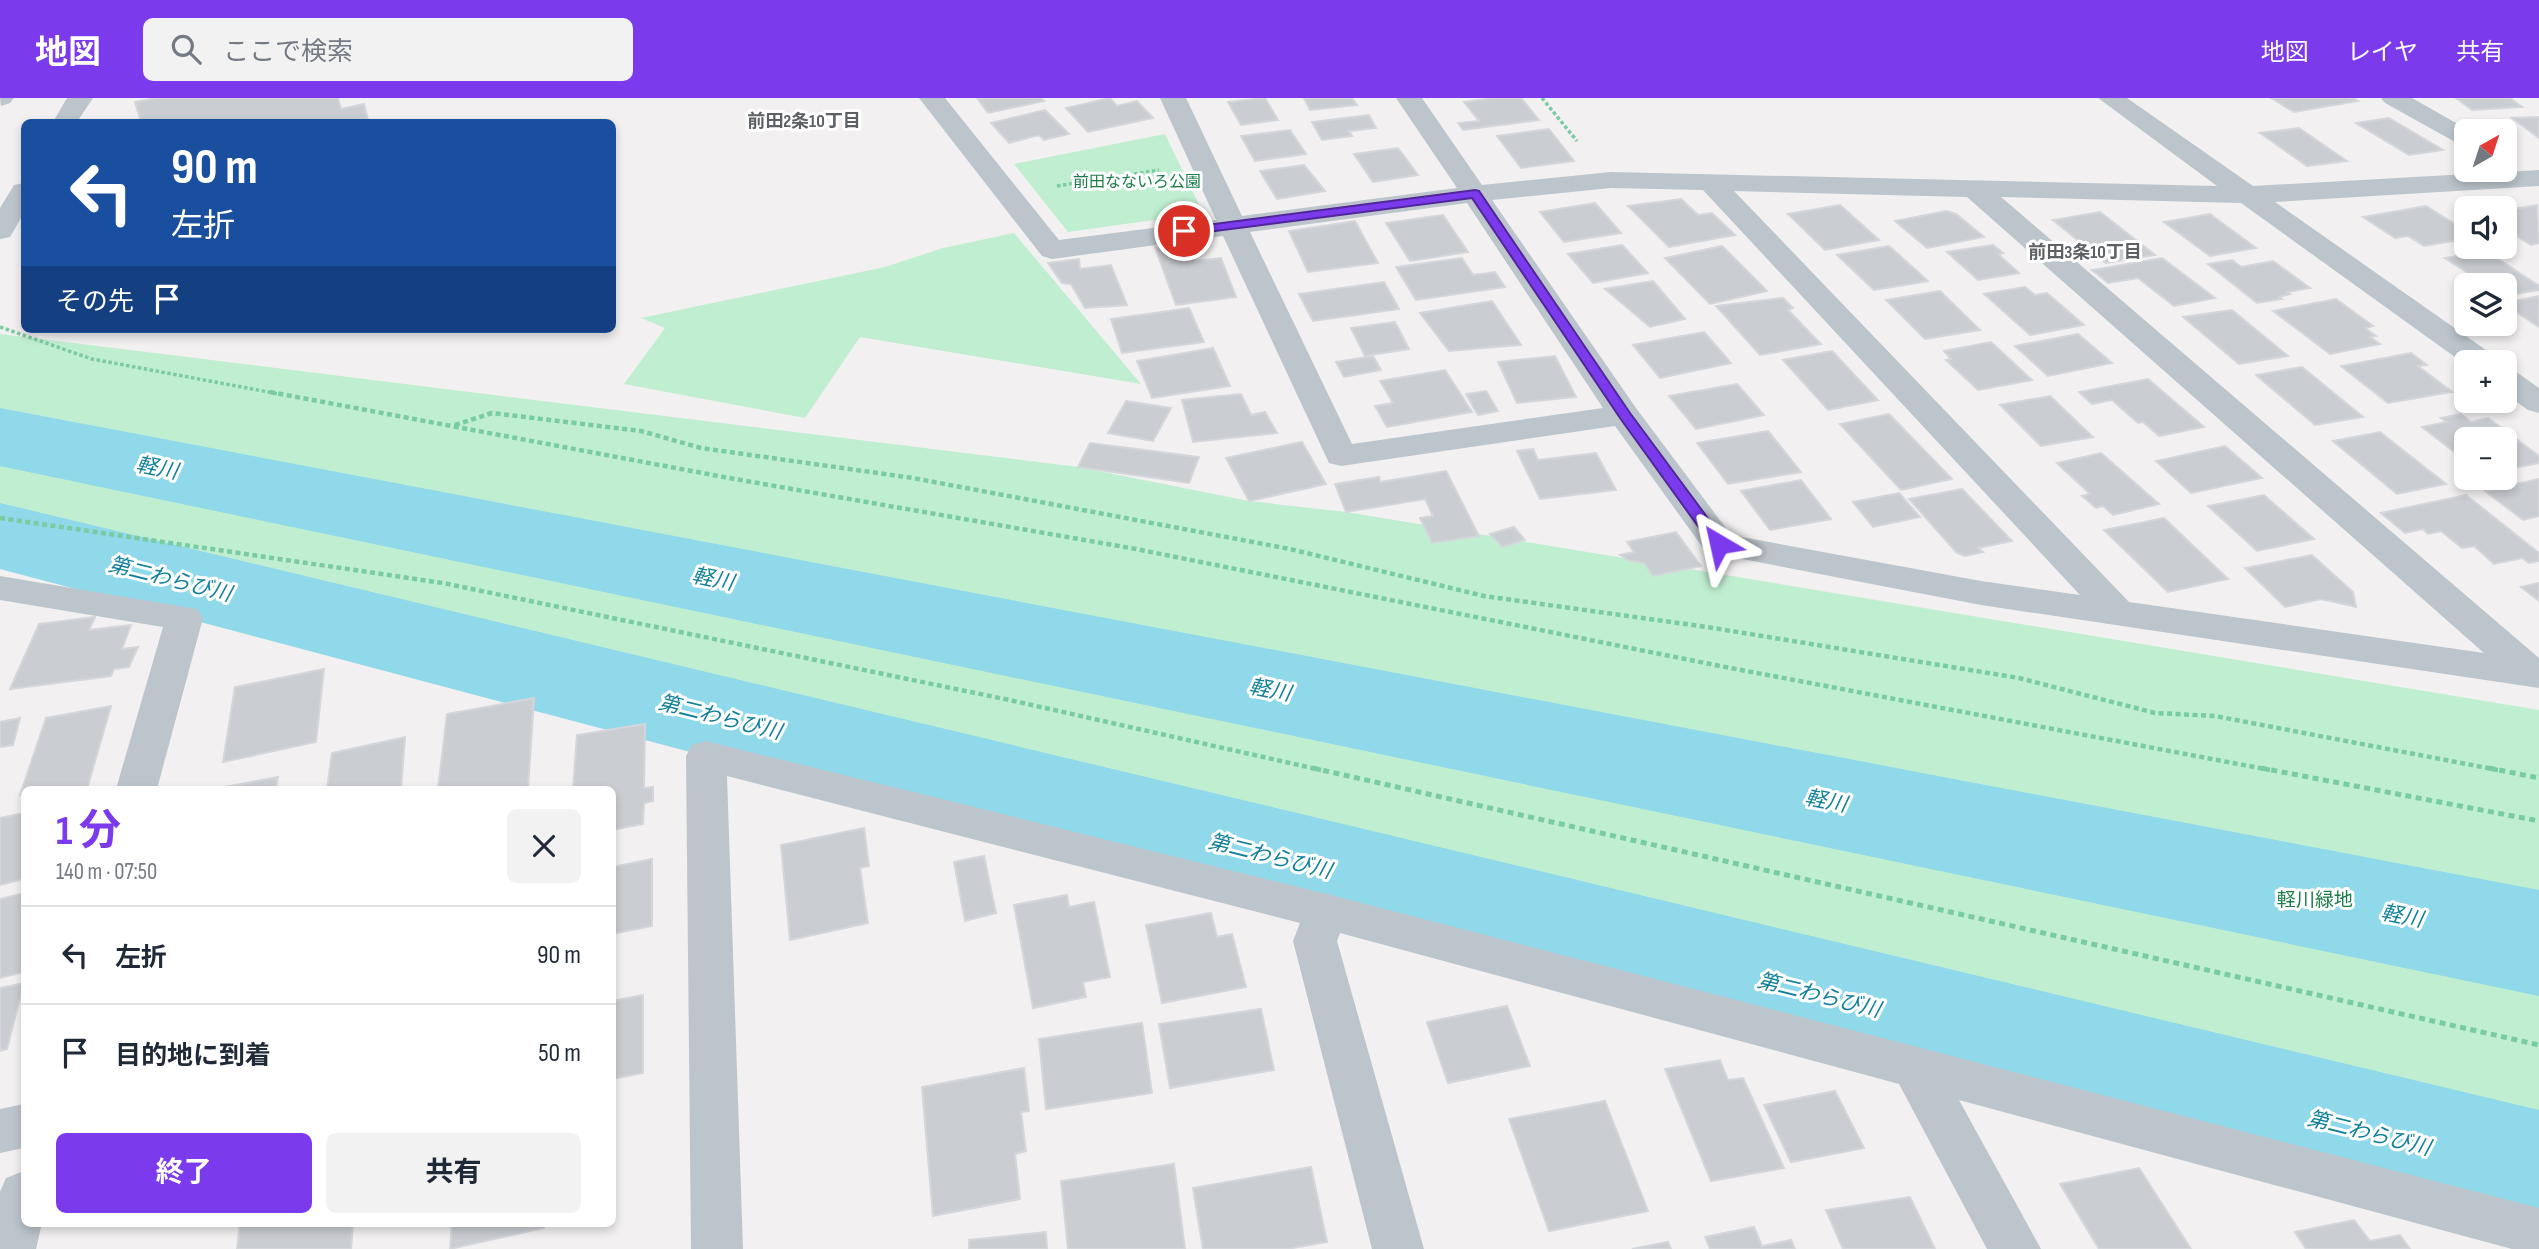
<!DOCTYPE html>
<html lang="ja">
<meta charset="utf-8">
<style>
:root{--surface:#fff;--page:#f2f2f3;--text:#1f2937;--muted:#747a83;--line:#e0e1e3;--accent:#7c3aed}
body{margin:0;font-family:"Sofia Sans Condensed","Noto Sans JP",sans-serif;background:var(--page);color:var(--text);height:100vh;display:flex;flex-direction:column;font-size:26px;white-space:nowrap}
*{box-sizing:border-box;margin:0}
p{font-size:23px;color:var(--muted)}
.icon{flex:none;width:38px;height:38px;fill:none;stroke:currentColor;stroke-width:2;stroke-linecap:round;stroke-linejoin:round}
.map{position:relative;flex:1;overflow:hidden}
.side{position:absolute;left:21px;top:688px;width:595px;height:441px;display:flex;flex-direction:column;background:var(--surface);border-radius:10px;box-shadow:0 4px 10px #0003}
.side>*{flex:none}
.top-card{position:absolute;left:21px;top:21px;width:595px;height:214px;border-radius:10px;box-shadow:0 4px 10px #0003;background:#1a4fa0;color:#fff;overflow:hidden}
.needle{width:46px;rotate:39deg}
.controls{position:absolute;left:2454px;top:21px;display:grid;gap:14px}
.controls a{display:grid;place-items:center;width:63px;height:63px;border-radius:10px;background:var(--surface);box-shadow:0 4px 10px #0003;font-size:35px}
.pin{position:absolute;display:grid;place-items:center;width:60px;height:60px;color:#fff;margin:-30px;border:4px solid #fff;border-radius:50%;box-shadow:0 2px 7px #0007}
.me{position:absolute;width:77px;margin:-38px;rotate:324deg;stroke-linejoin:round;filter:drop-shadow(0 0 5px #0008)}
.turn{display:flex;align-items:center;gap:24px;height:147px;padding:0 35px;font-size:32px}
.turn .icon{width:91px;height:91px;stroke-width:2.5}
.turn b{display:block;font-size:49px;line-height:60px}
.then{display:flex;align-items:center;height:66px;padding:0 35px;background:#0003;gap:14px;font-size:26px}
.round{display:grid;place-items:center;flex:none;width:74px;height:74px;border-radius:10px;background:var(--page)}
.headline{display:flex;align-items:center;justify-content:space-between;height:119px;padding:0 35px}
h1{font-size:42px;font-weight:700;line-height:52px;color:var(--accent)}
.button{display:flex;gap:14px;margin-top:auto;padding:14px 35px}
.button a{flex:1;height:80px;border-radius:10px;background:var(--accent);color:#fff;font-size:28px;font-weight:700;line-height:80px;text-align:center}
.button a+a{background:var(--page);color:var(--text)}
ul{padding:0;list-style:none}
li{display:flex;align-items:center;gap:21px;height:98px;padding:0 35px;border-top:2px solid var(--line)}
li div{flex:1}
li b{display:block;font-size:26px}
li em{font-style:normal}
header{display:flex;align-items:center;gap:42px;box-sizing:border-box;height:98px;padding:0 35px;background:var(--accent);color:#fff}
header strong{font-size:33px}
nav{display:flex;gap:38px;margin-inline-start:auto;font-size:24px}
.search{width:490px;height:63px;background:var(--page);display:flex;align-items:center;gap:18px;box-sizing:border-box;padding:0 24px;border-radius:10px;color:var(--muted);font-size:26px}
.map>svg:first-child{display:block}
.green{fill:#c0eed1}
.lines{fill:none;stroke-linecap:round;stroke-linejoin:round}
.river{fill:#8fd9ea;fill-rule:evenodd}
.building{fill:#cacdd2;stroke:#d4d6db;stroke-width:2}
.path-far2{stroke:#79cba1;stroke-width:3.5;stroke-dasharray:3.5 2.5;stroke-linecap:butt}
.path-far1{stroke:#79cba1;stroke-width:4.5;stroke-dasharray:5 3.5;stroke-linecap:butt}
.path{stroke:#79cba1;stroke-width:5;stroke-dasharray:6 4.5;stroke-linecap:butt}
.minor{fill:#bcc5cc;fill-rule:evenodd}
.route{fill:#7c3aed;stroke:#51269a;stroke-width:2}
.labels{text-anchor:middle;stroke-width:6;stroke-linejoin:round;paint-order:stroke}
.far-park-label{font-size:16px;fill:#1a7d49;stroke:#fff}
.far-neighbourhood-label{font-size:18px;font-weight:bold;fill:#5d6065;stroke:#fff}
.park-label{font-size:19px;fill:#1a7d49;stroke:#fff}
.water-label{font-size:21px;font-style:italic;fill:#118099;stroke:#fff}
</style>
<header>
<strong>地図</strong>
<div class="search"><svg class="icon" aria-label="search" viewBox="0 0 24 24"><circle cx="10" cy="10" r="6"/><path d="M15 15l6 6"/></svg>ここで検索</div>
<nav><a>地図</a><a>レイヤ</a><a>共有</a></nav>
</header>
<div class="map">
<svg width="2539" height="1151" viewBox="0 0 2539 1151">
<rect width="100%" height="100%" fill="#f2f0f0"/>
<!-- green -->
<g class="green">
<path d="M1165 36 1203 115 1068 134 1014 66Z"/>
<path d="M1014 135 1141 286 860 239 805 320 624 286 665 230 641 220 885 169 943 150Z"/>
<path d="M0 236 1078 369 1249 403 1346 414 2539 612V1086L1437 814 397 548 0 470Z"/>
</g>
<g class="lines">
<!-- river -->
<g class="river">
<path d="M0 310 2539 792V898L0 368Z"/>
<path d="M0 405 2539 1012V1144L0 471Z"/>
</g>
</g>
<!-- building -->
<g class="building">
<path d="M157 0H338L341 11 364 6 368 22 141 24 135 4Z"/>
<path d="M977 0H1041L1044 3 988 15Z"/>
<path d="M1110 0 1117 8 1137 3 1153 20 1088 34 1066 10Z"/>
<path d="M1265 0 1278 22 1241 27 1228 4Z"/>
<path d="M1304 0H1352L1357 7 1310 12Z"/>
<path d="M1496 0H1521L1539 22 1463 32 1458 25 1479 23 1464 4Z"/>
<path d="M2271 0H2353L2358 3 2294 14Z"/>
<path d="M2456 0H2510L2522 9 2472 12Z"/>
<path d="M1045 12 1069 36 1044 42 1039 37 1009 45 991 25Z"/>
<path d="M1369 17 1376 30 1349 33 1352 38 1322 42 1312 24Z"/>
<path d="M2539 19V40L2512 20Z"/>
<path d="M2389 20 2443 52 2409 57 2356 25Z"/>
<path d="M2299 30 2347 63 2307 68 2260 35Z"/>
<path d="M1549 31 1574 63 1521 70 1497 38Z"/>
<path d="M1290 32 1306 56 1255 63 1241 38Z"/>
<path d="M1398 50 1418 77 1373 84 1354 56Z"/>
<path d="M1304 67 1325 93 1277 101 1260 73Z"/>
<path d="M1681 101 1698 117 1712 115 1735 137 1669 149 1628 108Z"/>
<path d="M1595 105 1621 135 1564 144 1540 114Z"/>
<path d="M1840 107 1879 142 1825 152 1788 116Z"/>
<path d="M2537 107 2539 145 2531 147 2504 130V110H2491L2503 109 2508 112Z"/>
<path d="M2426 108 2466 133V141L2424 148 2408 138 2395 140 2363 119Z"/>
<path d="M1946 113 1956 116 1984 139 1927 150 1895 123Z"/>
<path d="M2100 114 2155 157 2106 165 2053 122Z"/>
<path d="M2210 116 2256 150 2210 158 2164 124Z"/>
<path d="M1443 117 1468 154 1410 163 1386 125Z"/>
<path d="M1355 123 1378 165 1308 174 1289 133Z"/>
<path d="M1189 146 1195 163 1221 160 1236 199 1176 207 1155 149Z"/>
<path d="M1622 147 1648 175 1593 185 1568 156Z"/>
<path d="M1993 147 2003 155 1998 156 2019 175 1978 182 1947 154Z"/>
<path d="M1722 148 1767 193 1710 206 1665 160Z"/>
<path d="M1889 148 1928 183 1874 192 1837 157Z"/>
<path d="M2486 153 2539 188V192L2504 198V187H2486L2445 160Z"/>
<path d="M1462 160 1473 177 1495 174 1505 189 1416 202 1396 169Z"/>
<path d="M2162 160 2215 200 2174 208 2138 180 2108 185 2092 172Z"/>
<path d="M1079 161 1080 171 1111 167 1127 207 1085 210 1071 186 1062 185 1048 165Z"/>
<path d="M2232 162 2241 169 2273 163 2310 190 2287 194 2290 196 2279 199 2282 201 2257 205 2208 166Z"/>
<path d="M1653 183 1685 221 1650 229 1605 191Z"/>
<path d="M1384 184 1399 211 1313 223 1299 196Z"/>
<path d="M2025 189 2035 197 2047 195 2084 227 2030 237 1984 196Z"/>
<path d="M1940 193 1980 232 1925 241 1886 202Z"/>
<path d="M2539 198V229L2504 206V205Z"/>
<path d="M1783 200 1793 210 1788 212 1821 246 1760 257 1716 208Z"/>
<path d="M2336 201 2373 228 2365 230 2376 238 2370 239 2380 246 2330 256 2273 213Z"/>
<path d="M1492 203 1521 247 1449 253 1420 215Z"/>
<path d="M1189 210 1204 244 1122 255 1111 221Z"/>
<path d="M2232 212 2288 258 2239 266 2183 219Z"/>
<path d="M1395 224 1409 251 1365 258 1351 230Z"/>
<path d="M1704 234 1731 265 1660 280 1633 247Z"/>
<path d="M2078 236 2112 265 2048 278 2015 248Z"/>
<path d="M1991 244 2032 282 1978 292 1946 262 1951 261 1944 253Z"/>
<path d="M1213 250 1230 288 1152 300 1137 263Z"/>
<path d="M1832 253 1878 302 1828 312 1783 262Z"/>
<path d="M2411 255 2427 267 2418 268 2452 294 2388 305 2341 268Z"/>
<path d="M1373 258 1381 272 1344 279 1336 264Z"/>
<path d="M1555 258 1576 299 1517 305 1498 264Z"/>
<path d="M2302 269 2363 319 2315 327 2256 277Z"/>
<path d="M1445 272 1472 314 1387 329 1375 308 1393 305 1380 283Z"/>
<path d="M2148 281 2204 329 2159 338 2143 324 2138 325 2112 302 2092 306 2079 294Z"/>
<path d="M1737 286 1764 317 1696 331 1669 298Z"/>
<path d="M1486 293 1498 313 1478 317 1466 296Z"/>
<path d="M1241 296 1251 317 1265 314 1277 335 1193 344 1182 302Z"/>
<path d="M2050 298 2093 339 2041 348 2000 307Z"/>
<path d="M1126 303 1171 310 1153 343 1108 335Z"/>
<path d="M1889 316 1952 381 1901 392 1840 326Z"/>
<path d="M2461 316 2471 324 2488 320 2539 358V365L2504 372V341H2466V363L2422 329 2447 324 2441 320Z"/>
<path d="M1768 333 1801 374 1728 386 1697 345Z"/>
<path d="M2380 334 2446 386 2397 396 2333 343Z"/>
<path d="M1302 344 1326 386 1249 403 1226 360Z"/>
<path d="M1090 345 1199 359 1189 385 1078 369Z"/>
<path d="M2225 348 2262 380 2191 395 2156 363Z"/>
<path d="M1533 351 1538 362 1596 355 1616 392 1540 401 1517 353Z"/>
<path d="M2101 355 2159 406 2113 417 2103 408 2096 410 2082 398 2090 396 2057 365Z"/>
<path d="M1446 373 1479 438 1432 445 1420 420 1433 418 1425 401 1346 414 1335 386 1379 379 1380 384Z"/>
<path d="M2539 381V418L2523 422 2485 393Z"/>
<path d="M1801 382 1831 421 1770 432 1741 393Z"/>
<path d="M1962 391 2012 443 1978 450 1983 454 1965 458 1957 455 1909 401Z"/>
<path d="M1899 395 1920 419 1873 429 1853 404Z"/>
<path d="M2264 397 2314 441 2257 453 2208 408Z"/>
<path d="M2466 397 2539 455V463L2529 465 2522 460 2494 466 2474 448 2462 450 2441 433 2428 436 2423 431 2405 435 2381 415Z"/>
<path d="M2164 420 2228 481 2168 494 2104 432Z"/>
<path d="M1514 429 1525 442 1502 449 1490 436Z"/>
<path d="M1676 434 1701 468 1653 478 1644 465 1630 463 1620 457 1634 454 1627 444Z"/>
<path d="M2312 457 2353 494 2356 509 2321 501 2285 509 2245 470Z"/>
<path d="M2539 485V503L2521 489Z"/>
<path d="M95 519 89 532 131 527 122 551 138 549 129 569 114 571 111 578 10 591 39 526Z"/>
<path d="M324 571 316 644 223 664 235 589Z"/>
<path d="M534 600 528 691H438L447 616Z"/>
<path d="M111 608 87 691H24V696L20 697 46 620Z"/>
<path d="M20 620 13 647 0 649V624Z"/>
<path d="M645 626 644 690 653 689V703L644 705 643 726 612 732V691H573L577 637Z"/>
<path d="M405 639 401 691H327L332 655Z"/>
<path d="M278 679 276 691H214Z"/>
<path d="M24 715V781L0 787V720Z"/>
<path d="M864 730 869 768 860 770 868 825 790 842 781 747Z"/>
<path d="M984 758 996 815 965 823 954 764Z"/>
<path d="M652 761V828L612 836V769Z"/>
<path d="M24 795V874L0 880V801Z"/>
<path d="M1067 797 1069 809 1094 804 1110 879 1083 884 1086 899 1033 910 1014 807Z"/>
<path d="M1211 815 1217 839 1232 836 1246 889 1162 905 1146 827Z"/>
<path d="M24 885 7 951 0 953V890Z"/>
<path d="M643 897V975L612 981V903Z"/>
<path d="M1507 908 1530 968 1448 985 1427 924Z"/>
<path d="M1261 911 1274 972 1170 990 1159 926Z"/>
<path d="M1142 925 1152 995 1046 1011 1039 941Z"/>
<path d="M1720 962 1728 982 1743 980 1784 1070 1711 1083 1665 971Z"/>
<path d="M1024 970 1029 1013 1021 1014 1026 1053 1015 1056 1020 1101 933 1118 922 989Z"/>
<path d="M1835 993 1864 1050 1791 1064 1764 1007Z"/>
<path d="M1605 1003 1648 1113 1549 1133 1509 1021Z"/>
<path d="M1174 1066 1185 1151H1068L1061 1083Z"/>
<path d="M1311 1069 1327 1144 1287 1151H1203L1193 1090Z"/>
<path d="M2139 1070 2191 1151H2099L2060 1086Z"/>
<path d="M1910 1099 1935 1151H1843L1826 1112Z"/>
<path d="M2354 1122 2370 1143 2400 1137 2410 1151H2306L2295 1134Z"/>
<path d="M240 1125H353L351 1151H237Z"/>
<path d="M452 1125H544V1130L450 1151Z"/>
<path d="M1754 1129 1762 1148 1791 1142 1795 1151H1710L1705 1139Z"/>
<path d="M1046 1134 1047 1151H969V1142Z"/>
<path d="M1668 1144 1671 1151H1632Z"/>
</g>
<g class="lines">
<!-- path-far2 -->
<g class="path-far2">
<path d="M1542 0 1577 43"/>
<path d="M1057 88 1159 72"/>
<path d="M0 229 92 261 279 296"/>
</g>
<!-- path-far1 -->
<g class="path-far1">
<path d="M270 294 729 380 1136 451 1720 568 2270 672"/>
<path d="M455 327 492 315 641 333 701 350 913 380 1290 451 1484 498 1707 529 2019 580 2155 615 2215 618 2498 672"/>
<path d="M0 420 443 485 1014 603 1321 672"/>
</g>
<!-- path -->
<g class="path">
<path d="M1313 670 2539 947"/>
<path d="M2261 670 2539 723"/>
<path d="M2489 670 2539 680"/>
</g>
<!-- minor -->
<g class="minor">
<path d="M0 0H14L10 5 1 8Z"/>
<path d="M67 0H93L77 24H53Z"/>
<path d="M919 0H945L1059 142 1216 122 1160 0H1186L1242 118 1457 90 1396 0H1422L1482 87 1611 74 2217 88 2098 0H2127L2253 88 2539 72V88L2275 104 2493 257 2498 264H2466V267L2241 105 2001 99 2539 560V590L1981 507 1706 454 1615 328 1341 368 1329 365 1223 138 1052 161 1042 158ZM1611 90 1703 92 2080 497 1981 483 1731 437 1636 310 1492 102ZM1734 93 1967 99 2484 555 2129 504ZM1467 105 1603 310 1352 346 1250 134Z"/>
<path d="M2381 0H2412L2470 33H2466V50L2385 5Z"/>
<path d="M24 85V115L10 139 0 141V110L14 87Z"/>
<path d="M2504 271 2515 273 2539 290V315L2528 312 2504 295Z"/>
<path d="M0 478 197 511 203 520 157 691H116L163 529 0 502Z"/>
<path d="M706 643 1327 796 2539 1110V1151H2512L1959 1002 2041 1151H1987L1899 986 1340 835 1337 843 1424 1151H1372L1293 843 1300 825 727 678 743 1151H691L686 658 692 647Z"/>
<path d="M24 1006V1050L0 1055V1011Z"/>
<path d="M24 1073V1125H42L36 1151H0V1094L6 1080Z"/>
</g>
</g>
<!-- route -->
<path class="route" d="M1475 92 1479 93 1630 315 1724 442V449H1713L1620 320 1472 100 1184 137 1178 133 1184 130Z"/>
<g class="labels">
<!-- far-park labels -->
<g class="far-park-label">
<text x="1137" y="89">前田なないろ公園</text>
</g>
<!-- far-neighbourhood labels -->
<g class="far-neighbourhood-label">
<text x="804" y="29">前田2条10丁目</text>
<text x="2085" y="160">前田3条10丁目</text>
</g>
<!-- park labels -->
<g class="park-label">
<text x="2315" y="808">軽川緑地</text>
</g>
<!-- water labels -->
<g class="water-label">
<text transform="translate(157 370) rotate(11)" y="7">軽川</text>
<text transform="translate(170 481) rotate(14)" y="7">第二わらび川</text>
<text transform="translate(713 481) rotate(11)" y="7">軽川</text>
<text transform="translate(1270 592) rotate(11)" y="7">軽川</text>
<text transform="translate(720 619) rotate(14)" y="7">第二わらび川</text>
<text transform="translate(1826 703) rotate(11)" y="7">軽川</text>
<text transform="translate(1270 758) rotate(14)" y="7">第二わらび川</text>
<text transform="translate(2402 818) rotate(11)" y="7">軽川</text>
<text transform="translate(1819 897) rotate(14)" y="7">第二わらび川</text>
<text transform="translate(2369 1035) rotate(14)" y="7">第二わらび川</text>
</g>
</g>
</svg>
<div class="controls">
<a><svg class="needle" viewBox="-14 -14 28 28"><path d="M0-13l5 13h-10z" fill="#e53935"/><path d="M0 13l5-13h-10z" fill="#747a83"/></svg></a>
<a><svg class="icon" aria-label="sound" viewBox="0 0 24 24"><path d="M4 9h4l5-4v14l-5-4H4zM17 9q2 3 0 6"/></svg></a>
<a><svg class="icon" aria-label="layers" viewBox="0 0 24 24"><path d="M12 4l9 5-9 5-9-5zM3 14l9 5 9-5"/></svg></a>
<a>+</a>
<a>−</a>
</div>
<div class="pin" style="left:1184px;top:133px;background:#d93025"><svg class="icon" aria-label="arrive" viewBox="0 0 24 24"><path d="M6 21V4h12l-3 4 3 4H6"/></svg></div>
<svg class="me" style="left:1719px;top:446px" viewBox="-20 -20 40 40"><path d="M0-17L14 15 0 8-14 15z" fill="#7c3aed" stroke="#fff" stroke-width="4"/></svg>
<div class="top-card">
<div class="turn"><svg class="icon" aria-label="left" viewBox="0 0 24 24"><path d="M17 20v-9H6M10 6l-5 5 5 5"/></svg><div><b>90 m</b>左折</div></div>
<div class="then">その先<svg class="icon" aria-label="arrive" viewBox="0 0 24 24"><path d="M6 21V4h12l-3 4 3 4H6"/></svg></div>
</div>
<section class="side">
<div class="headline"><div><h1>1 分</h1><p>140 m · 07:50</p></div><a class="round"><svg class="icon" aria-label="close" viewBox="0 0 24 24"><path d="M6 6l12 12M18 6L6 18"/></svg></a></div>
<ul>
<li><svg class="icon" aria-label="left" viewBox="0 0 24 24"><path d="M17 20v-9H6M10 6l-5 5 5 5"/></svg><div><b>左折</b></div><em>90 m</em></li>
<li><svg class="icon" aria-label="arrive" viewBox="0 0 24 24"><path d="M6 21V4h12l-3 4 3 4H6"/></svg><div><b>目的地に到着</b></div><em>50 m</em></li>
</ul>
<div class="button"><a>終了</a><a>共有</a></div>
</section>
</div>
